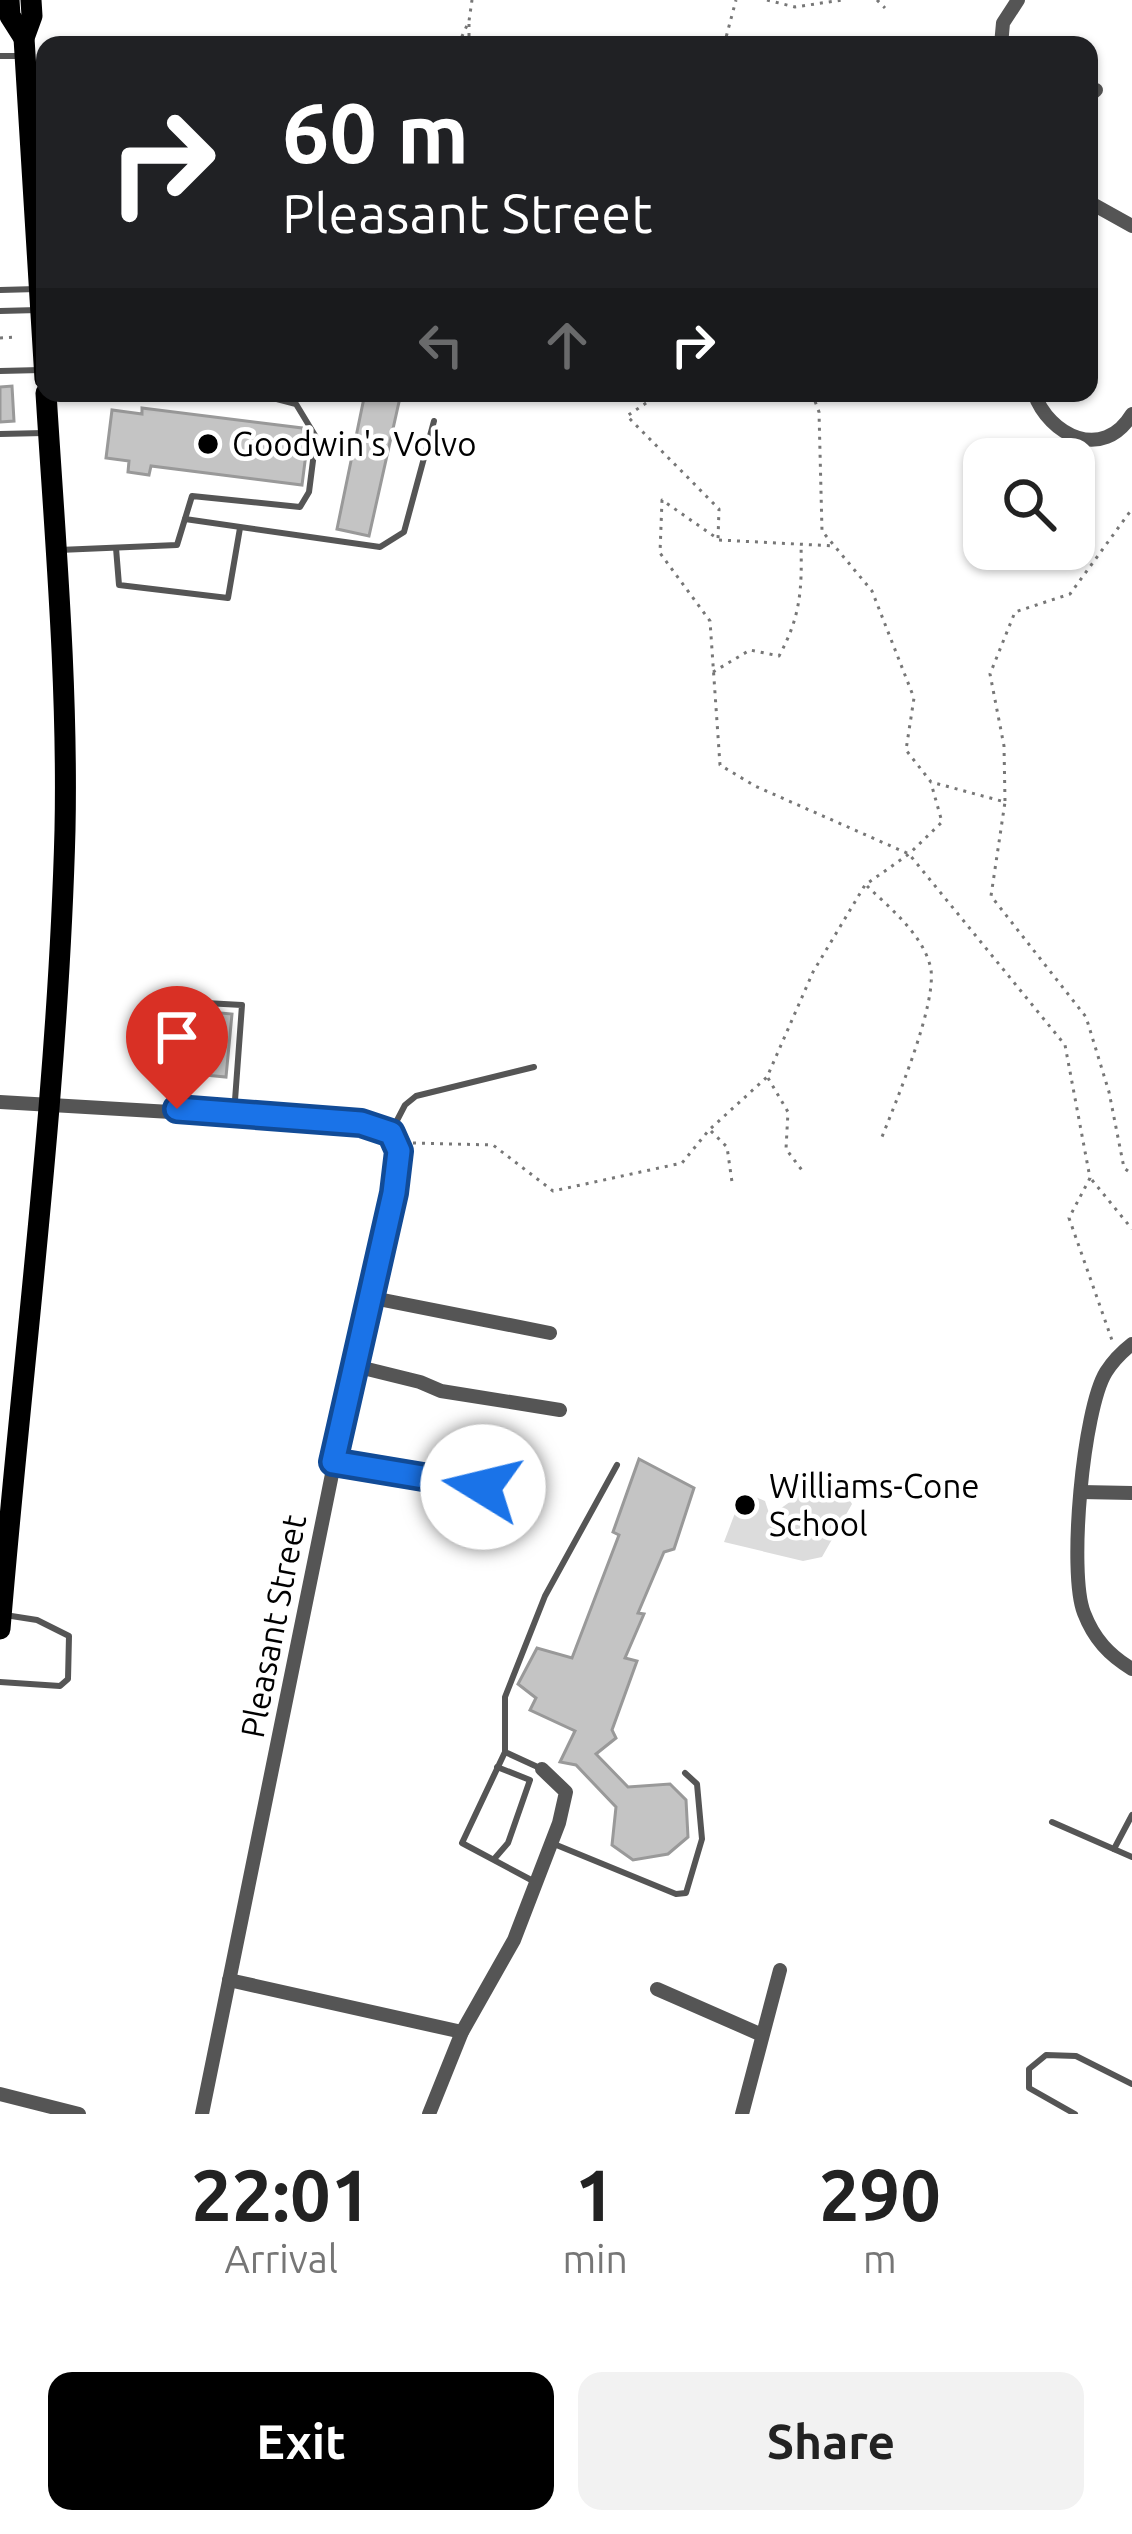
<!DOCTYPE html>
<style>
:root{--surface:#fff;--page:#f2f2f2;--text:#222;--muted:#767676;--accent:#000}
body{margin:0;font-family:Ubuntu,sans-serif;background:var(--page);color:var(--text);height:100vh;display:flex;flex-direction:column;font-size:45px;white-space:nowrap}
*{box-sizing:border-box;margin:0}
p{font-size:39px;color:var(--muted)}
.icon{flex:none;width:66px;height:66px;fill:none;stroke:currentColor;stroke-width:2;stroke-linecap:round;stroke-linejoin:round}
.map{position:relative;height:2114px;overflow:hidden}
.panel{display:flex;flex-direction:column;background:var(--surface);flex:1}
.panel>*{flex:none}
.guide{position:absolute;left:36px;top:36px;width:1062px;height:366px;border-radius:24px;box-shadow:0 3px 9px #0004;background:#202124;color:#fff;overflow:hidden}
.fabs{position:absolute;left:963px;top:438px;display:grid;gap:24px}
.fabs a{display:grid;place-items:center;width:132px;height:132px;border-radius:24px;background:var(--surface);box-shadow:0 3px 9px #0004;font-size:60px}
.pin{position:absolute;display:grid;place-items:center;width:102px;height:102px;color:#fff;margin:-123px -51px;border-radius:50% 50% 50% 0;rotate:-45deg;box-shadow:0 0 12px #0007}
.pin .icon{rotate:45deg}
.me{position:absolute;width:132px;margin:-66px;rotate:279deg;stroke-linejoin:round;filter:drop-shadow(0 0 9px #0008)}
.turn{display:flex;align-items:center;gap:42px;height:252px;padding:0 48px;font-size:54px}
.turn .icon{width:156px;height:156px;stroke-width:2.5}
.turn b{display:block;font-size:84px;line-height:102px}
.lanes{display:flex;align-items:center;height:114px;padding:0 48px;background:#0003;justify-content:center;gap:60px;direction:ltr}
.lanes .off{opacity:.35}
.eta{display:flex;justify-content:space-evenly;align-items:center;height:204px;text-align:center}
.eta b{font-size:72px;font-weight:600;line-height:84px}
.button{display:flex;gap:24px;margin-top:auto;padding:24px 48px}
.button a{flex:1;height:138px;border-radius:24px;background:var(--accent);color:#fff;font-size:48px;font-weight:600;line-height:138px;text-align:center}
.button a+a{background:var(--page);color:var(--text)}
.map>svg:first-child{display:block}
.green{fill:#dcdcdc}
.building{fill:#c4c4c4;stroke:#999;stroke-width:3}
.lines{fill:none;stroke-linecap:round;stroke-linejoin:round}
.path{stroke:#777;stroke-width:3;stroke-dasharray:3 6;stroke-linecap:butt}
.service{stroke:#555;stroke-width:6}
.minor{stroke:#555;stroke-width:14}
.primary{stroke:#000;stroke-width:21}
.route-casing{stroke:#114b97;stroke-width:30}
.route{stroke:#1a73e8;stroke-width:21}
.poi-dot{fill:#000;stroke:#fff;stroke-width:4.5}
.labels{text-anchor:middle;stroke-width:9;stroke-linejoin:round;paint-order:stroke}
.poi-label{font-size:33px;fill:#000;stroke:#fff;text-anchor:start}
.street-label{font-size:33px;fill:#000;stroke:#fff}
</style>
<div class="map">
<svg width="1132" height="2114" viewBox="0 0 1132 2114">
<rect width="100%" height="100%" fill="#fff"/>
<!-- green -->
<path class="green" d="M808 1489 846 1493 852 1504 822 1557 803 1561 724 1542 743 1492 765 1501 770 1516Z"/>
<!-- building -->
<g class="building">
<path d="M12 386 14 421 0 422V387Z"/>
<path d="M365 393H401L369 536 337 529Z"/>
<path d="M142 408 302 428 308 438 302 485 151 466 149 475 128 472 129 461 106 458 112 410 142 414Z"/>
<path d="M200 1011 232 1014 226 1077 194 1074Z"/>
<path d="M639 1459 694 1488 674 1549 664 1552 638 1613 644 1614 625 1658 637 1661 612 1730 616 1738 596 1754 628 1787 670 1784 686 1800 688 1837 668 1854 633 1860 612 1845 616 1807 576 1765 560 1762 575 1731 530 1710 536 1698 518 1684 537 1648 572 1658 619 1535 613 1532Z"/>
</g>
<g class="lines">
<!-- path -->
<g class="path">
<path d="M767 0 795 7 842 0"/>
<path d="M877 0 885 8"/>
<path d="M458 45 469 21 472 0"/>
<path d="M469 45V23"/>
<path d="M724 45 736 0"/>
<path d="M0 338 17 337"/>
<path d="M661 393 627 416 719 509 718 539 662 500 660 553 710 621 720 765 755 786 909 854 1065 1045 1090 1178 1069 1218 1113 1343"/>
<path d="M812 393 819 412 822 531 872 591 914 698 906 750 931 782 1005 802 991 896 1086 1017 1109 1092 1124 1168 1132 1174"/>
<path d="M719 540 835 546"/>
<path d="M713 672 750 650 779 656C801 616 802 589 801 544"/>
<path d="M1005 801 1004 746 990 674 1015 612 1070 594 1132 509"/>
<path d="M867 886C890 908 921 933 930 965 940 999 894 1106 880 1142"/>
<path d="M768 1078 788 1112 786 1149 804 1173"/>
<path d="M711 1131 727 1147 732 1182"/>
<path d="M413 1143 493 1145 553 1191 682 1163 709 1130 767 1077 813 972 865 885 909 854 942 822 931 783"/>
<path d="M1092 1180 1132 1229"/>
</g>
<!-- service -->
<g class="service">
<path d="M0 56H20"/>
<path d="M0 290 37 289"/>
<path d="M0 311 38 310"/>
<path d="M0 371 41 370"/>
<path d="M0 434 44 433"/>
<path d="M185 519 380 547 404 532 434 421"/>
<path d="M116 548 119 585 228 598 240 528"/>
<path d="M59 550 177 545 192 496 300 507 309 492 316 437 296 404 253 393"/>
<path d="M177 1109 187 1002 242 1005 234 1114"/>
<path d="M392 1130 405 1105 416 1096 534 1067"/>
<path d="M0 1682 60 1686 68 1679 69 1636 37 1620 5 1615"/>
<path d="M505 1752V1697L545 1596 617 1465"/>
<path d="M1052 1822 1132 1857"/>
<path d="M554 1844 676 1894 686 1893 702 1839 697 1784 685 1773"/>
<path d="M1114 1849 1132 1815"/>
<path d="M495 1858 508 1843 530 1780 497 1767"/>
<path d="M535 1882 462 1843 505 1752 542 1769"/>
<path d="M1075 2114 1029 2088V2069L1046 2055 1076 2056 1132 2084"/>
</g>
<!-- minor -->
<g class="minor">
<path d="M1001 45 1003 23 1018 0"/>
<path d="M1089 96 1096 90"/>
<path d="M1089 202 1132 226"/>
<path d="M1034 393C1049 436 1103 462 1132 414"/>
<path d="M0 1102 361 1123 391 1133 399 1151 394 1194 368 1297 202 2114"/>
<path d="M368 1297 550 1333"/>
<path d="M1132 1344C1123 1351 1113 1361 1106 1372 1083 1409 1068 1573 1084 1613 1094 1639 1109 1655 1132 1669"/>
<path d="M355 1366 420 1382 441 1391 560 1410"/>
<path d="M333 1462 521 1494"/>
<path d="M1081 1492 1132 1493"/>
<path d="M229 1980 462 2032"/>
<path d="M657 1989 762 2035"/>
<path d="M0 2094 79 2114"/>
<path d="M429 2114 462 2032 514 1940 559 1823 566 1792 542 1769"/>
<path d="M742 2114 780 1970"/>
</g>
<!-- primary -->
<g class="primary">
<path d="M9 0 10 16 24 38"/>
<path d="M31 0 32 16 24 38 45 379"/>
<path d="M0 1629C22 1362 58 1097 65 830 68 684 55 538 46 393"/>
</g>
</g>
<g class="lines">
<!-- route casing -->
<g class="route-casing">
<path id="route" d="M177 1109 361 1123 391 1133 399 1151 394 1193 333 1462 483 1487"/>
</g>
<!-- route -->
<use href="#route" class="route"/>
</g>
<!-- markers -->
<g class="poi-dot">
<circle cx="208" cy="444" r="12"/>
<circle cx="745" cy="1505" r="12"/>
</g>
<g class="labels">
<!-- poi labels -->
<g class="poi-label">
<text x="232" y="456">Goodwin's Volvo</text>
<text x="769" y="1498">Williams-Cone<tspan x="769" dy="38">School</tspan></text>
</g>
<!-- street labels -->
<g class="street-label">
<text transform="translate(273 1626) rotate(-79)" y="12">Pleasant Street</text>
</g>
</g>
</svg>
<div class="fabs">
<a><svg class="icon" aria-label="search" viewBox="0 0 24 24"><circle cx="10" cy="10" r="6"/><path d="M15 15l6 6"/></svg></a>
</div>
<div class="pin" style="left:177px;top:1109px;background:#d93025"><svg class="icon" aria-label="arrive" viewBox="0 0 24 24"><path d="M6 21V4h12l-3 4 3 4H6"/></svg></div>
<svg class="me" style="left:483px;top:1487px" viewBox="-20 -20 40 40"><circle r="19" fill="#fff"/><path d="M0-13L10 11 0 6-10 11z" fill="#1a73e8"/></svg>
<div class="guide">
<div class="turn"><svg class="icon" aria-label="right" viewBox="0 0 24 24"><path d="M7 20v-9h11M14 6l5 5-5 5"/></svg><div><b>60 m</b>Pleasant Street</div></div>
<div class="lanes"><svg class="icon off" aria-label="left" viewBox="0 0 24 24"><path d="M17 20v-9H6M10 6l-5 5 5 5"/></svg><svg class="icon off" aria-label="ahead" viewBox="0 0 24 24"><path d="M12 20V5M6 11l6-6 6 6"/></svg><svg class="icon" aria-label="right" viewBox="0 0 24 24"><path d="M7 20v-9h11M14 6l5 5-5 5"/></svg></div>
</div>
</div>
<section class="panel">
<div class="eta">
<div><b>22:01</b><p>Arrival</p></div>
<div><b>1</b><p>min</p></div>
<div><b>290</b><p>m</p></div>
</div>
<div class="button"><a>Exit</a><a>Share</a></div>
</section>
